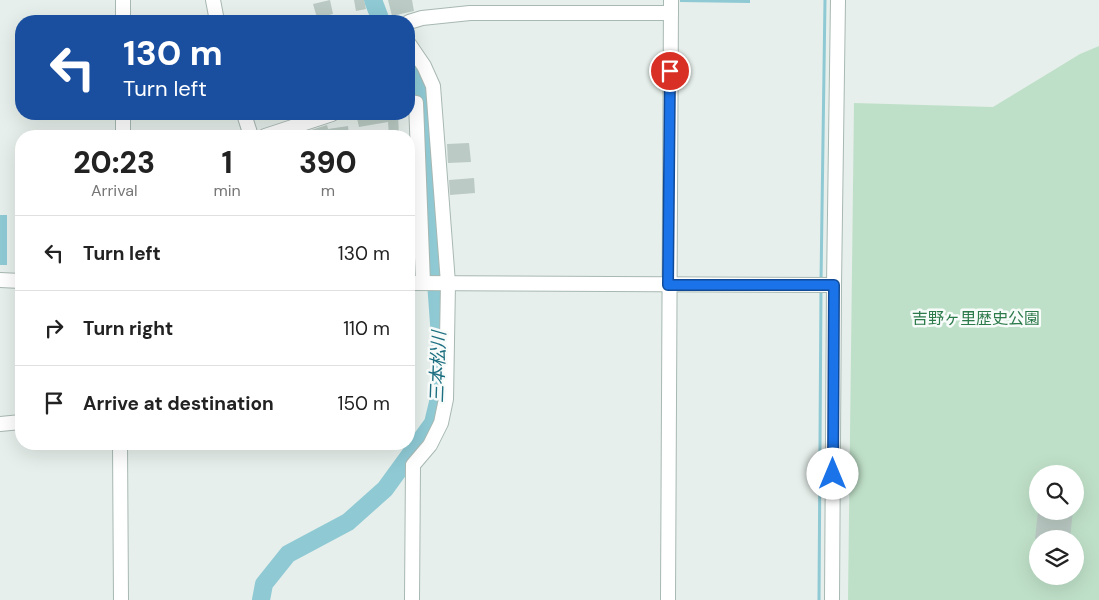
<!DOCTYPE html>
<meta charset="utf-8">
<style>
:root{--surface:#fff;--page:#f2f2f2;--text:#222;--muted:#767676;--line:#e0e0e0}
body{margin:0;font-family:"DM Sans","Noto Sans JP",sans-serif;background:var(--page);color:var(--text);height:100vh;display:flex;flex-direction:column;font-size:19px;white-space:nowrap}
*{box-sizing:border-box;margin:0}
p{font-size:16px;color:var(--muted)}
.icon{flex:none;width:28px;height:28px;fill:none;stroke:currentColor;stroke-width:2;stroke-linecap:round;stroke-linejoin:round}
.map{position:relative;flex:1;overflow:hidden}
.panel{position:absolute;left:15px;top:130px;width:400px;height:320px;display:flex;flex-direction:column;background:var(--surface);border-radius:20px;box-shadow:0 5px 20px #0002}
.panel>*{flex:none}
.guide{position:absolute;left:15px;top:15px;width:400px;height:105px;border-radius:20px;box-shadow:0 5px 20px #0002;background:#1a4fa0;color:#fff;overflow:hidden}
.tools{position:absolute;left:1029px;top:465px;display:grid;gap:10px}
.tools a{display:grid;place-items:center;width:55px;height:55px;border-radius:50%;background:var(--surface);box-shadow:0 5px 20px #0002;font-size:25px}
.pin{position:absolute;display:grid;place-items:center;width:42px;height:42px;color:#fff;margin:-21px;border:2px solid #fff;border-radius:50%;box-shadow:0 1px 5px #0007}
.me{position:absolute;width:55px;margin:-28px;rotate:0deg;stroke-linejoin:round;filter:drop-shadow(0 0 4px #0008)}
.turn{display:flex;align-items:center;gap:18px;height:105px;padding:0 25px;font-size:22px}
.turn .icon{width:65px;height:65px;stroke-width:2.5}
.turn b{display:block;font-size:35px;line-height:42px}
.eta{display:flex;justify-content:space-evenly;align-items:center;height:85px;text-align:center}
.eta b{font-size:30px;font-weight:800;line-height:35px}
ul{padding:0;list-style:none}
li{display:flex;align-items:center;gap:15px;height:75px;padding:0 25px;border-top:1px solid var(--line)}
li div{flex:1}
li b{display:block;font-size:19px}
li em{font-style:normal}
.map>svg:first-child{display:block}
.green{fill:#bfe0c8;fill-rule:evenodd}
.water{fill:#8ec9d4}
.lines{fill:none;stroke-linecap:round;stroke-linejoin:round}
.stream{stroke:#8ec9d4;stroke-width:3}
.river{stroke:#8ec9d4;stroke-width:18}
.building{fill:#bbcac4}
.minor-casing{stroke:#a8b8b2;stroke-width:16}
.minor{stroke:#fff;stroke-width:14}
.route-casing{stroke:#114b97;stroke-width:12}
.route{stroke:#1a73e8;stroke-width:9}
.labels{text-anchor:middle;stroke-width:5;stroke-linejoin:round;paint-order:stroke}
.park-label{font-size:16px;fill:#2d7a4b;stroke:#f7fbf9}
.water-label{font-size:18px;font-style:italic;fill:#1c6f80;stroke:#f7fbf9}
</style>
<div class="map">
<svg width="1099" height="600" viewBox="0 0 1099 600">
<rect width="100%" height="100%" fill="#e6efeb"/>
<!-- green -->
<path class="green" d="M1099 46V600H848L854 103 993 107 1080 54ZM1038 474H1075V511H1038ZM1038 539H1075V576H1038Z"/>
<!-- water -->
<g class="water">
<path d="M680 0H750V3L680 2Z"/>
<rect x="0" y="215" width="7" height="50"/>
</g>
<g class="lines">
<!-- stream -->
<g class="stream">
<path d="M821 282 825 0"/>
<path d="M819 600 821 288"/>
</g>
<!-- river -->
<g class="river">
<path d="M373 0 381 21"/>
<path d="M261 600 264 584 288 554 348 522 385 489 433 423 440 394 441 351 422 89 415 67 409 60"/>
</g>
</g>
<!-- building -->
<g class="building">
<path d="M330 0 333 14 317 18 313 4Z"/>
<path d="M354 0H364L366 9 356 11Z"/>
<path d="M388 0H412L414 11 392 16Z"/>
<path d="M356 114H398L399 136H389L388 122 359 127Z"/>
<path d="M327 125 328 129 348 126 349 136H307L305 132Z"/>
<path d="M469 143 471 162 448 163 447 144Z"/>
<path d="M474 178 475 193 450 195 449 180Z"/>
<path d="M1038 511H1073L1070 539H1035Z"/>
</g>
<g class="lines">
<!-- minor casing -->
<g class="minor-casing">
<g id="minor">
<path d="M123 0V21"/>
<path d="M213 0 217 21"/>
<path d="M409 22 422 18 470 13H671"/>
<path d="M409 44 424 66 433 86 448 283 446 399 441 423 430 445 413 465 412 600"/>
<path d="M409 102 416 103 423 283"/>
<path d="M123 114V136"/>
<path d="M244 114 251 136"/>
<path d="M265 136 332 114"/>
<path d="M0 280 21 281"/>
<path d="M409 283 834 285"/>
<path d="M0 424 21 422"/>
<path d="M120 444 121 600"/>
<path d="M668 600 671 0"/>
<path d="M832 600 834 285 838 0"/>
</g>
</g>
<!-- minor -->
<use href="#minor" class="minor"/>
</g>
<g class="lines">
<!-- route casing -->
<g class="route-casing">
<path id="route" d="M670 71 668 285H834L833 474"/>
</g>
<!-- route -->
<use href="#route" class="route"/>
</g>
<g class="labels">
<!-- park labels -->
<g class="park-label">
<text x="976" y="324">吉野ヶ里歴史公園</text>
</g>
<!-- water labels -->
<g class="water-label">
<text transform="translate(438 367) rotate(-88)" y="6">三本松川</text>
</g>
</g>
</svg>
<div class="tools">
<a><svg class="icon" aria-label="search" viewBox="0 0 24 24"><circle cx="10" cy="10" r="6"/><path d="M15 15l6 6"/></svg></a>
<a><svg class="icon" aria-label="layers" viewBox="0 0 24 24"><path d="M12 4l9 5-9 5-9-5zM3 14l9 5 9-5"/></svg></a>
</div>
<div class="pin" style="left:670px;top:71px;background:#d93025"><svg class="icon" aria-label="arrive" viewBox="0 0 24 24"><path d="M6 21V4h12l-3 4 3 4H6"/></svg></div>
<svg class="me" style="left:833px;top:474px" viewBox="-20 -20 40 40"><circle r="19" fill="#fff"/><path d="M0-13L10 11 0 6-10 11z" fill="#1a73e8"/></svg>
<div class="guide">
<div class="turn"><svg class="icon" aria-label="left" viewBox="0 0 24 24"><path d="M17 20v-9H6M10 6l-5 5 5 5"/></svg><div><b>130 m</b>Turn left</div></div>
</div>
<section class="panel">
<div class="eta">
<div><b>20:23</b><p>Arrival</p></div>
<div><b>1</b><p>min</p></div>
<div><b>390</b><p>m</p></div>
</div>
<ul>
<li><svg class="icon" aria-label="left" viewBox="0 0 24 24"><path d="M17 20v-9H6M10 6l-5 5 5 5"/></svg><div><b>Turn left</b></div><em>130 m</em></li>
<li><svg class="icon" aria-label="right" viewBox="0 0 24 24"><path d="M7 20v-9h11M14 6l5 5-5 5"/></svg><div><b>Turn right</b></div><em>110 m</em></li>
<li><svg class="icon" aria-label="arrive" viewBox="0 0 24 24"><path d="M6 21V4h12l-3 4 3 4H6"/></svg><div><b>Arrive at destination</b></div><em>150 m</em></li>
</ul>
</section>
</div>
